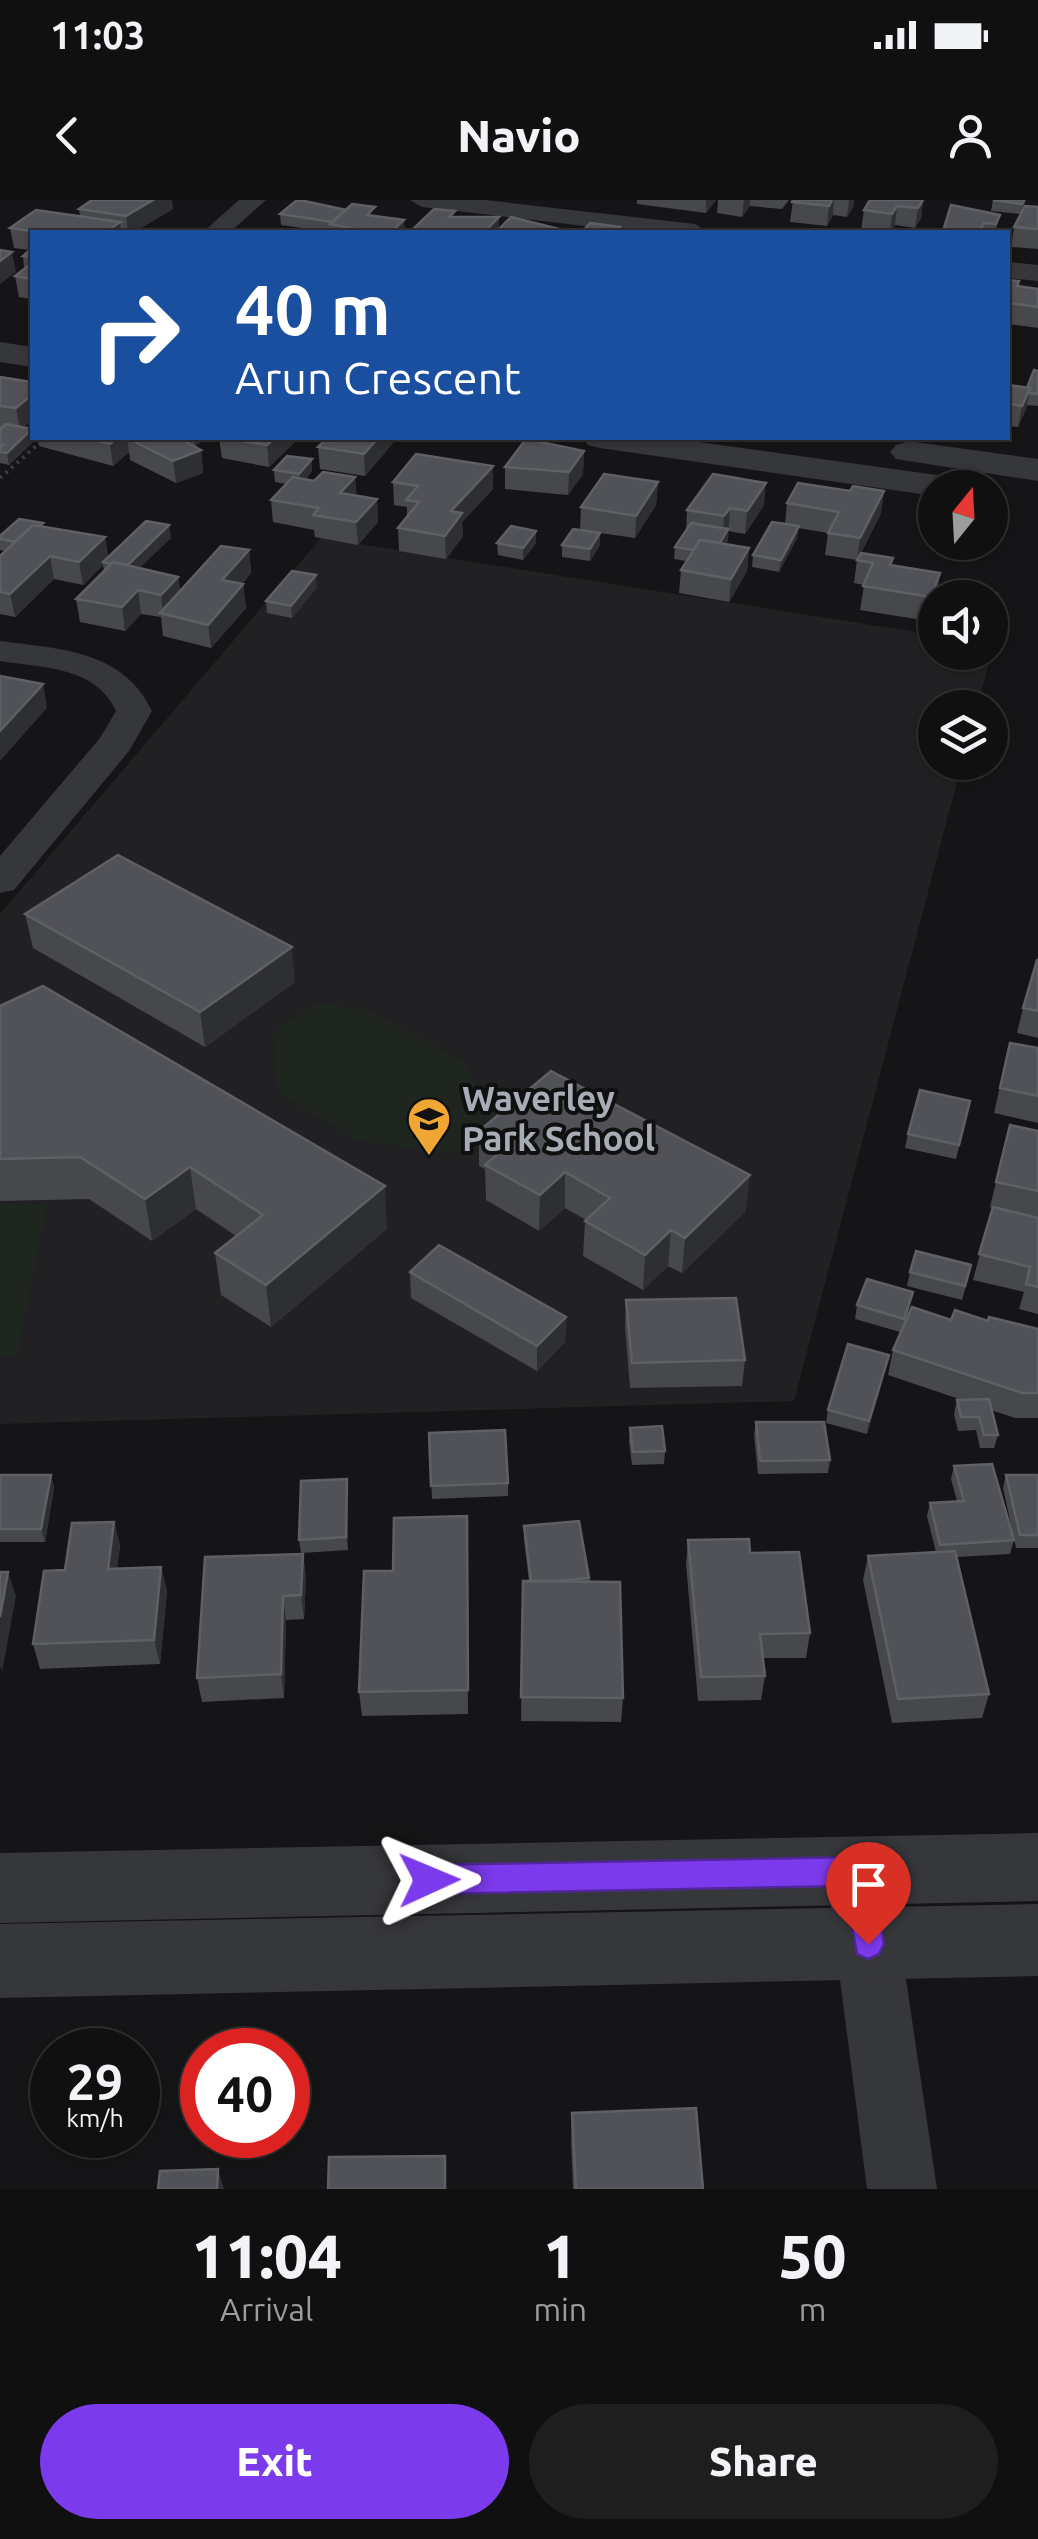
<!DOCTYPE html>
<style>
:root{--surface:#101011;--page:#1e1e1f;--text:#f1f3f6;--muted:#9c9d9f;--line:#303031;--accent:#7c3aed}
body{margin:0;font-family:Ubuntu,sans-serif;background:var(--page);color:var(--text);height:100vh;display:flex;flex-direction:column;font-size:38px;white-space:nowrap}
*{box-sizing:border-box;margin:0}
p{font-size:32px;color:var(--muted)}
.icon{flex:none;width:55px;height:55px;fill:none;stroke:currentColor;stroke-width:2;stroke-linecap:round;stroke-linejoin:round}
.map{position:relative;height:1989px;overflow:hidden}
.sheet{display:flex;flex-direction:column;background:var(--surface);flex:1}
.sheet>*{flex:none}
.top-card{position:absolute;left:30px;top:30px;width:980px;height:210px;border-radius:0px;box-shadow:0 2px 8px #0004,0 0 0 2px var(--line);background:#1a4fa0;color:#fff;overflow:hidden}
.needle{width:65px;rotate:18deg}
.tools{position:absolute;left:918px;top:270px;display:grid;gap:20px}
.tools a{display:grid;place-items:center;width:90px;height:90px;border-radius:50%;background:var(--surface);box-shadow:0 2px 8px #0004,0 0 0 2px var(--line);font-size:50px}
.speed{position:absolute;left:30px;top:1828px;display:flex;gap:20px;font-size:50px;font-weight:700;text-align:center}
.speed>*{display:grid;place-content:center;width:130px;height:130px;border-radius:50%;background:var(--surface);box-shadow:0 2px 8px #0004,0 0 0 2px var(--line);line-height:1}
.speed small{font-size:25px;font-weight:400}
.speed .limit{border:15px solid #d22;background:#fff;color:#111}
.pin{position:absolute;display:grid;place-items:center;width:85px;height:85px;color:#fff;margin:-102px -42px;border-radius:50% 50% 50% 0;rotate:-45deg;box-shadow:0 0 10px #0007}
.pin .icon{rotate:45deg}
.me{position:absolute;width:110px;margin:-55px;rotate:89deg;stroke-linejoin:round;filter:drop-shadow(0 0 8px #0008)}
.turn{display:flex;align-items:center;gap:35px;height:210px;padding:0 40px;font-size:45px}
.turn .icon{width:130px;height:130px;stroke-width:2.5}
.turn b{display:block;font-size:70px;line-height:85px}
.eta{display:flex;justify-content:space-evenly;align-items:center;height:170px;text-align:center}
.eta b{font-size:60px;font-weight:800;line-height:70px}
.action{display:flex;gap:20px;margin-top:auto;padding:20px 40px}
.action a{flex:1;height:115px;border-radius:60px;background:var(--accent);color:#fff;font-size:40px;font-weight:800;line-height:115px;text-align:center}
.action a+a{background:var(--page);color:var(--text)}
.status{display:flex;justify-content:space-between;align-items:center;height:70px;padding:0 50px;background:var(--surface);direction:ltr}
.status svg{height:28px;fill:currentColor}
header{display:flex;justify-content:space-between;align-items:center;height:130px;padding:0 40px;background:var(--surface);font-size:45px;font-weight:800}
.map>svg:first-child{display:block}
.built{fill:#212123}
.green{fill:#1f261f}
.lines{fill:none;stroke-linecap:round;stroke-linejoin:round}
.path{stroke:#3c3e42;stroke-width:4;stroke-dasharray:2.5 5;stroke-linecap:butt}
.minor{fill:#36373b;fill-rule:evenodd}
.tertiary{fill:#36373b;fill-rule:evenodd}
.wall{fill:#46484c}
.shaded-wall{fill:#2e2f32}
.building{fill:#515258;stroke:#5e6066;stroke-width:2.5}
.route{fill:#7c3aed;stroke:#51269a;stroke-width:2.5}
.labels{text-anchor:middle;stroke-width:8;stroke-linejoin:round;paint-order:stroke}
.poi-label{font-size:35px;font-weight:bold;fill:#a7acb7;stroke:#101011;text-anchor:start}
</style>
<div class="status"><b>11:03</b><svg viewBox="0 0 49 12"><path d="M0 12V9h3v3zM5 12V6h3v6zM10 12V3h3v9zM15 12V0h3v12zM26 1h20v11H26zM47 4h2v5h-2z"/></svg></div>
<header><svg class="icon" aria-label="back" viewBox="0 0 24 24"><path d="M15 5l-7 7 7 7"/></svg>Navio<svg class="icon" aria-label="person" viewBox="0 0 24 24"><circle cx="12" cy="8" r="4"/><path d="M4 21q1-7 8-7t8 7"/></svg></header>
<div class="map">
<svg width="1038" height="1989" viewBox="0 0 1038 1989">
<rect width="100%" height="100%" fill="#151517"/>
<!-- built -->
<path class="built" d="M321 338 935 435V452H990V443L994 444 977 507 935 508V562L962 563 794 1201 0 1224V714Z"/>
<!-- green -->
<g class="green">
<path d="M317 802 368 810 462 860 496 914 457 953 359 941 278 893 273 832Z"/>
<path d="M0 1004H47L17 1156H0Z"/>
</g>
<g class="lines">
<!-- path -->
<path class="path" d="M0 278 45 238"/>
<!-- minor -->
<g class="minor">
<path d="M239 0H266L230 32H203Z"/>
<path d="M410 0H485L695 24 708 32H635L422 7Z"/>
<path d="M1008 62 1038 65V81L1008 78Z"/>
<path d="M0 441C60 449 123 450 152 511L129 551 14 690 0 693V656L100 538 116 511C96 466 42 468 0 461Z"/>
<path d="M858 1641 880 1650 890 1671 937 1989H867L826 1671 836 1650Z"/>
</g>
<!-- tertiary -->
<g class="tertiary">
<path d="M0 142 32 147V167L0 162Z"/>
<path d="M583 238H670L951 277 964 280 969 288H935V296L600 248 588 245Z"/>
<path d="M908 241 1038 259V281L896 259 890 252 896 245Z"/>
<path d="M1038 1633V1701L0 1723V1653Z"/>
<path d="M1038 1704V1776L0 1798V1724Z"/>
</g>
</g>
<!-- wall -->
<g class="wall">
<path d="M637 0H716L706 13 637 4Z"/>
<path d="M718 0H789L782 9 750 6 742 17 717 13Z"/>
<path d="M793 0H854L853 7 847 17 833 15 827 26 790 22Z"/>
<path d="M923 0 921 18 915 28 895 25 890 32 861 30 864 10Z"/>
<path d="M993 0H1026L1020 14 991 11Z"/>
<path d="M1038 7V49L1011 47 1014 27Z"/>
<path d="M79 9H173L134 32H32V99L19 97 15 76 27 67H24L23 56 30 50 14 48 10 28 80 17Z"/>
<path d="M280 14 376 16 405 32H330L281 25Z"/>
<path d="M1000 15 995 32H943L944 28Z"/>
<path d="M1008 80 1018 86 1038 89V128L1008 124Z"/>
<path d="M1038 171V206L1027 205 1018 227 1008 226V185L1027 188Z"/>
<path d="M0 177 32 182V219L23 228 34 241 9 265 0 263V229L2 227H0Z"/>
<path d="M37 238H205L195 247 201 250 203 273 176 283 130 260 129 252 113 266 39 246Z"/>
<path d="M219 238H299L269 267 222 258Z"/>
<path d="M327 238H393V243L365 276 320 269 318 247Z"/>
<path d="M584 251 583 274 568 295 505 289V267Z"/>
<path d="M312 259V271L305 280 314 281 355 277 356 296 377 299 378 322 358 345 315 337 314 330 273 322 271 300 286 284 275 282 274 270Z"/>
<path d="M393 282 493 289 462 322 463 336 446 359 399 351 398 328 407 317V307L394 305Z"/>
<path d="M658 282 656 305 635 338 600 333V345L590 361 562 357V345L580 330 581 307Z"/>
<path d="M850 291H884L881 313 861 353 892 366 937 397 935 398 928 421 860 410 864 385 854 383 857 360 825 355 828 333 798 328 797 338 779 372 752 367 753 355 785 324 787 303Z"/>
<path d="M764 305 745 334 728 331 726 344 749 348 747 371 729 402 679 393 681 370 686 361 674 359 675 347 686 330 687 310Z"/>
<path d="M43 323V327L105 337 108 357 169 325 171 338 139 368 178 377 180 391 249 350 251 373 242 384H243L246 408 211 448 163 436 161 417 141 414 125 431 80 422 76 399 104 371 103 365 83 385 54 379 15 417 0 414V356L5 351 0 350V336Z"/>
<path d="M536 331V343L523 360 498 355 497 343Z"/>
<path d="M317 387 292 418 267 413 266 401Z"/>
<path d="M25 714 295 782 205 847 33 748Z"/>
<path d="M1038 760V838L1017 833 1023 808Z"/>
<path d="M0 806 387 1029 271 1127 221 1095 215 1053 236 1036 196 1009 152 1041 89 999 0 1001Z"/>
<path d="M1010 843 1038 848V923L994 913Z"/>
<path d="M970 901 956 959 905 948 908 934Z"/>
<path d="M1010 925 1038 931V1114L1019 1109 1024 1092 973 1080 992 1008 990 1007Z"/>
<path d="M479 931 746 1011 682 1073 668 1066 643 1090 583 1056 585 1021 586 1020 565 1008 539 1031 486 1000 485 969 479 966Z"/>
<path d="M410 1072 566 1117 565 1142 537 1171 411 1098Z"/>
<path d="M910 1072 968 1079 962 1100 907 1086Z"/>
<path d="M626 1100 745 1160 742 1186 630 1188 625 1126Z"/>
<path d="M857 1105 910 1106 905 1122 951 1120 988 1121 1038 1129V1218H1015L991 1210 998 1235 994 1248H980L976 1230 958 1231 954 1214 957 1200H962L888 1175 893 1150 900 1132 855 1119Z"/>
<path d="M889 1155 867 1234 826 1223 828 1210Z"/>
<path d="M756 1222 830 1260 828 1273 758 1274 754 1235Z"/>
<path d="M630 1228 665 1251 664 1264 632 1265 629 1242Z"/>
<path d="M429 1233 508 1283V1296L432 1299Z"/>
<path d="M954 1266 1014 1340 1010 1354 956 1357 989 1494 982 1518 892 1523 863 1380 868 1356 936 1352 927 1316 930 1303 957 1301 951 1279Z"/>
<path d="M0 1275H51L54 1288 45 1342H0Z"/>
<path d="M1006 1275H1038V1348H1016L1003 1288Z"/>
<path d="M347 1279 348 1350 301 1353 299 1340Z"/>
<path d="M467 1316 468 1514 362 1516 359 1492Z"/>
<path d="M114 1322 120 1346 117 1368 161 1367 167 1391 160 1464 40 1469 33 1444 65 1370Z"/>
<path d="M524 1326 589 1378 623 1498 621 1522 521 1521 523 1381H529L524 1339Z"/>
<path d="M688 1340 750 1353 810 1433 806 1458H762L765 1476 761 1500 698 1501 686 1364Z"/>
<path d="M303 1354 306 1378 304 1419 286 1420 284 1498 202 1502 197 1478Z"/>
<path d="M572 1913 703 1989H573L571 1940Z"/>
</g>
<!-- shaded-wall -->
<g class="shaded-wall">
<path d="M153 0H172L173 9 134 32H128L126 16Z"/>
<path d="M706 0H716L706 13Z"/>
<path d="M744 0H750V6L742 17Z"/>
<path d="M832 0H834L833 15 827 26 829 6Z"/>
<path d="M849 0H854L853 7 847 17Z"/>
<path d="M923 0 921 18 915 28 918 8Z"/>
<path d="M897 6 895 25 890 32 892 14Z"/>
<path d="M499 17V32H484Z"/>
<path d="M404 20 405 32H391Z"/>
<path d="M120 22 121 32H106Z"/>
<path d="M12 52 16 72 0 84V61Z"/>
<path d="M1030 188 1026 210 1018 227 1022 206Z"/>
<path d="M32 195V219L20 230 16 208Z"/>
<path d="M32 229 34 241 9 265 7 253Z"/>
<path d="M117 238H142H127L129 252 113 266 110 244Z"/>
<path d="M194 238H205L195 247Z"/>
<path d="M275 238H299L269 267 267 245Z"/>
<path d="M378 238H393V243L365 276 364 254Z"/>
<path d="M201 250 203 273 176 283 173 261Z"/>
<path d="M584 251 583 274 568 295 569 272Z"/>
<path d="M312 259V271L300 286 299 274Z"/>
<path d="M493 266V289L462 322 463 336 446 359 445 336 451 311Z"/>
<path d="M355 277 357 300 340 293Z"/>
<path d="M658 282 656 305 635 338 636 316Z"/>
<path d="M766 283 764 305 745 334 747 311Z"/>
<path d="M884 291 881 313 857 361 860 338Z"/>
<path d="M377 299 378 322 358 345 356 322Z"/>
<path d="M730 308 728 341 716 359 717 347 723 338 724 316Z"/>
<path d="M169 325 171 338 128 379 126 367Z"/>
<path d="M799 326 797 338 779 372 781 360Z"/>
<path d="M536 331V343L523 360V348Z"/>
<path d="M600 333V345L590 361V349Z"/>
<path d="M105 337 108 360 103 362V365L83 385 79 362Z"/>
<path d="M749 348 747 371 729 402 731 379Z"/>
<path d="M249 350 251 373 224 404 222 380Z"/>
<path d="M50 356 54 379 15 417 10 394Z"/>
<path d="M940 373 937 397 935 398 928 421 931 397Z"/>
<path d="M316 375 317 387 292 418 291 406Z"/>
<path d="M178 377 181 400 163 413 161 395Z"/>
<path d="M243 384 246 408 211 448 208 425Z"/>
<path d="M138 390 141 414 125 431 122 407Z"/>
<path d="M43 484 47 508 0 561V531Z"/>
<path d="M292 747 295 782 205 847 200 812Z"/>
<path d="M190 967 196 1009 152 1041 145 999Z"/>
<path d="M565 972V1008L539 1031 540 995Z"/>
<path d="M750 975 746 1011 682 1073 685 1038Z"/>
<path d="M385 986 387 1029 271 1127 266 1085Z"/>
<path d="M671 1030 668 1066 643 1090 645 1055Z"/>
<path d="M566 1117 565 1142 537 1171V1146Z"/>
<path d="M889 1155 886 1168 867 1234 869 1221Z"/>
<path d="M51 1275 54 1288 45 1342 41 1329Z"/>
<path d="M347 1279 348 1292V1350L346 1337Z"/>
<path d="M114 1322 120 1346 114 1393 108 1369Z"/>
<path d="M303 1354 306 1378 304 1419 301 1395Z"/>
<path d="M161 1367 167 1391 160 1464 154 1440Z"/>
<path d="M8 1372 16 1396 2 1472 0 1465V1417Z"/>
<path d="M283 1396 286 1420 284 1498 281 1474Z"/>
<path d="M218 1969 224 1989H217Z"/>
</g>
<!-- building -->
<g class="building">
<path d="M92 0H153L126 16 79 9Z"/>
<path d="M297 0H300L346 10 332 22 280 14Z"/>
<path d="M793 0H832L829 6 792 2Z"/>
<path d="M870 0H923L918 8 897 6 892 14 864 10Z"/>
<path d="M993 0H1024L1022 4Z"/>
<path d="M352 4 375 7 367 15 404 20 391 32H369L330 24Z"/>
<path d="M951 5 1000 15 996 24 984 23 979 32 944 28Z"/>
<path d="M1025 6 1038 7V29L1014 27Z"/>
<path d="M434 9 455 11 449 17H499L484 32H458L439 30 437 32H425L411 31Z"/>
<path d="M36 10 120 22 106 32H38L10 28Z"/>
<path d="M511 17 571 32H496Z"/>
<path d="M590 23 620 27 617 31 625 32H582Z"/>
<path d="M32 48V57L23 56Z"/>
<path d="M0 50 12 52 0 61Z"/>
<path d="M32 63V79L15 76Z"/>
<path d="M1008 80 1019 81 1017 86 1038 89V107L1008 103Z"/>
<path d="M1034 170 1038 171V194L1029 193 1030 188H1027Z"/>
<path d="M0 177 32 182V195L16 208 0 206Z"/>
<path d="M1008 185 1030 188 1022 206 1008 203Z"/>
<path d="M6 224 32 229 7 253 0 252V247L3 245 0 244V229Z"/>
<path d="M86 238H117L110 244Z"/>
<path d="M127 238H178L201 250 173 261Z"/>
<path d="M226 238H275L267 245Z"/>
<path d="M327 238H378L364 254 318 247Z"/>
<path d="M526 239 584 251 569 272 505 267Z"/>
<path d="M416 254 493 266 451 311 462 313 445 336 398 328 419 302 406 300 418 286 393 282Z"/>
<path d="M287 256 312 259 299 274 274 270Z"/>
<path d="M323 272 355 277 340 293 377 299 356 322 313 315 319 308 271 300 293 277 314 281Z"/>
<path d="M604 274 658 282 636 316 581 307Z"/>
<path d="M713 274 766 283 747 311 730 308 724 316 687 310Z"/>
<path d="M798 283 850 291 853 286 884 291 860 338 828 333 839 312 787 303Z"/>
<path d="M19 319 43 323 39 326 33 325 15 342 0 339V336Z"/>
<path d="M146 321 169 325 128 365 113 362 111 364 103 362Z"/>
<path d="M772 322 799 326 781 360 753 355Z"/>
<path d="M691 323 728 329 720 343 700 340 693 350 675 347Z"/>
<path d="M33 325 105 337 79 362 50 356 10 394 0 392V356Z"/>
<path d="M511 326 536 331 523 348 497 343Z"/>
<path d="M573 329 600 333 590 349 562 345Z"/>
<path d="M700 340 749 348 731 379 681 370Z"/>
<path d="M221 346 249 350 222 380 243 384 208 425 160 413Z"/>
<path d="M861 353 893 358 890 365 940 373 931 397 863 386 873 363 857 360Z"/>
<path d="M113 362 178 377 161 395 138 390 122 407 76 399Z"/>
<path d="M292 371 316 375 291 406 266 401Z"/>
<path d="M968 389 997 394 990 412V398H965Z"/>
<path d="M0 476 43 484 0 531Z"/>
<path d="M118 655 292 747 200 812 25 714Z"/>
<path d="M1037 760H1038V811L1023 808Z"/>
<path d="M43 786 385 986 266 1085 215 1053 263 1015 190 967 145 999 80 957 0 959V806Z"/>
<path d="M1010 843 1038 848V896L1000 888Z"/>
<path d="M551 871 750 975 685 1038 671 1030 645 1055 585 1021 610 998 565 972 540 995 485 965 507 946 479 931Z"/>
<path d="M920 890 970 901 959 945 908 934Z"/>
<path d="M1010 925 1038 931V991L996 982Z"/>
<path d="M993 1007 1038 1018V1087L1026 1084 1030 1067 979 1054Z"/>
<path d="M439 1045 566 1117 537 1146 410 1072Z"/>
<path d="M916 1051 971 1065 965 1086 910 1072Z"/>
<path d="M867 1079 913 1092 904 1119 857 1105Z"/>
<path d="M736 1098 745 1160 632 1163 626 1100Z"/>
<path d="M912 1107 951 1120 955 1110 988 1121 989 1117 1038 1129V1193H1022L893 1150Z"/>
<path d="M848 1144 889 1155 869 1221 828 1210Z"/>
<path d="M989 1199 998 1235H984L979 1217H961L957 1200Z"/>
<path d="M756 1222H824L830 1260 760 1261Z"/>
<path d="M662 1226 665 1251 633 1252 630 1228Z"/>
<path d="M505 1230 508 1283 431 1286 429 1233Z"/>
<path d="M992 1264 1014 1340 940 1345 930 1303 964 1301 954 1266Z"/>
<path d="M0 1275H51L41 1329H0Z"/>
<path d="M1006 1275H1038V1335H1020Z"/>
<path d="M347 1279 346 1337 299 1340 301 1281Z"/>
<path d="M467 1316 468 1490 359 1492 364 1371H393L394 1318Z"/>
<path d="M579 1321 589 1378 556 1381H531L524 1326Z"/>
<path d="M114 1322 108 1369 161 1367 154 1440 33 1444 44 1371 65 1370 72 1323Z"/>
<path d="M749 1339 750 1353 799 1352 810 1433 760 1434 765 1476 701 1477 688 1340Z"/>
<path d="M955 1351 989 1494 898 1499 868 1356Z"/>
<path d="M303 1354 301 1395 283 1396 281 1474 197 1478 205 1357Z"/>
<path d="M0 1372H8L0 1417Z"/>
<path d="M523 1381 620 1382 623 1498 521 1497Z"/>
<path d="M696 1908 703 1989H576L572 1913Z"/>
<path d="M445 1956V1989H328L329 1957Z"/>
<path d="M218 1969 217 1989H158L160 1971Z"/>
</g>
<!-- route -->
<path class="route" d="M858 1657 869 1661 873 1671 884 1744 879 1754 868 1759 857 1754 845 1686 429 1694 418 1690 414 1680 418 1669 429 1665Z"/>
<!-- icons -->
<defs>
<g id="school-pin" transform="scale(2.25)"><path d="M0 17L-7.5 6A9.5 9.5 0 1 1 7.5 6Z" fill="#f0a633" stroke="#101011"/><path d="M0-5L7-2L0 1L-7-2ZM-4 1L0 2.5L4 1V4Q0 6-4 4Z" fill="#111"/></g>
</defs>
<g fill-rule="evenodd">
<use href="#school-pin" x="429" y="919"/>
</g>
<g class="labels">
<!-- poi labels -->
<g class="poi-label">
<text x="462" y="911">Waverley<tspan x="462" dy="40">Park School</tspan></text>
</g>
</g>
</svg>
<div class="tools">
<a><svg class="needle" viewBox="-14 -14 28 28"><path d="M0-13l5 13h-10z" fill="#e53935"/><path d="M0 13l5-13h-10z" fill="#9c9d9f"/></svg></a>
<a><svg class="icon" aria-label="sound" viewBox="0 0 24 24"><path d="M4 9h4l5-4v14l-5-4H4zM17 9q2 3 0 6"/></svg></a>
<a><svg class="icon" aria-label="layers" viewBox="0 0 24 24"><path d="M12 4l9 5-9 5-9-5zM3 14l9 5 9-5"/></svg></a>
</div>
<div class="speed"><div>29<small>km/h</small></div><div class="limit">40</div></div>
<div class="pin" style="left:868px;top:1744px;background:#d93025"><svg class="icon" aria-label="arrive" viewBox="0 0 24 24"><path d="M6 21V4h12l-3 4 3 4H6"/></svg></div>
<svg class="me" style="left:429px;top:1680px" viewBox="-20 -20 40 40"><path d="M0-17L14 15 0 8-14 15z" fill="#7c3aed" stroke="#fff" stroke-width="4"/></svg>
<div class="top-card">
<div class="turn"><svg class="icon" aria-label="right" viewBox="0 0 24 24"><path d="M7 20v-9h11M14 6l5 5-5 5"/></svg><div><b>40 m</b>Arun Crescent</div></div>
</div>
</div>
<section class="sheet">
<div class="eta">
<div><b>11:04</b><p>Arrival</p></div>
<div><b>1</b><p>min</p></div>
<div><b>50</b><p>m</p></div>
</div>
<div class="action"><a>Exit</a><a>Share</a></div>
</section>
